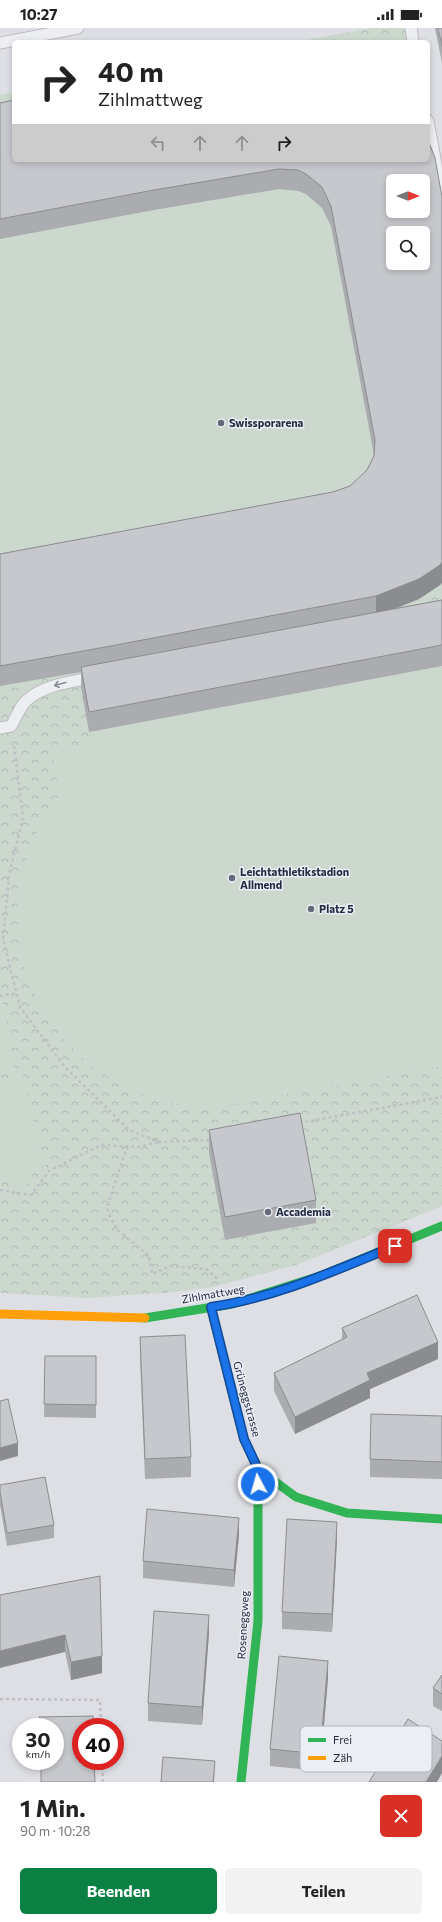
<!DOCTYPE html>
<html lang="de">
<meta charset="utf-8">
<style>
:root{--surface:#fff;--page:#f2f2f2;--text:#222;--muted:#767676;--accent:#0b8043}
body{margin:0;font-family:Commissioner,sans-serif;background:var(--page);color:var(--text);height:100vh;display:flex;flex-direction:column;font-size:15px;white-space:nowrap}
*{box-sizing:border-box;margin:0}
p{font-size:13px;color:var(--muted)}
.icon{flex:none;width:22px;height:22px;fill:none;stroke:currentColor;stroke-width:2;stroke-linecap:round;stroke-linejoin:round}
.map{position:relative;height:1754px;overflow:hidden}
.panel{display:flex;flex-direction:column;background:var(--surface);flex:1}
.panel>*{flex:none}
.banner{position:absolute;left:12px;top:12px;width:418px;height:122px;border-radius:6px;box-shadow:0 2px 6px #0003;background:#fff;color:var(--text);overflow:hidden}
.needle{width:26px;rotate:90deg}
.fabs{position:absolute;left:386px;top:146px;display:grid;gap:8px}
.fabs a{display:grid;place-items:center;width:44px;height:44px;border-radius:6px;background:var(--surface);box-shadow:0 2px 6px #0003;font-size:20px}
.speed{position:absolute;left:12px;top:1690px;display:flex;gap:8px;font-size:20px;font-weight:700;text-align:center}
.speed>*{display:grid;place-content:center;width:52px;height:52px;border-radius:50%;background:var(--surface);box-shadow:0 2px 6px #0003;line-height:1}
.speed small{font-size:10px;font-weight:400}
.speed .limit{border:6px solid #d22;background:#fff;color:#111}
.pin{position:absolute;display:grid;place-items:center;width:34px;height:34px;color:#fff;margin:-17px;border-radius:8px;box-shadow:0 2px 6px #0006}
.me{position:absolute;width:44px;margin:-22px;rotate:354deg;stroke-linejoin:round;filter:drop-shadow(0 0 3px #0008)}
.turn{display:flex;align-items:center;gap:14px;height:84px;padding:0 20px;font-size:18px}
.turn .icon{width:52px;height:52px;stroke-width:2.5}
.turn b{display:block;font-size:28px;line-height:34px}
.lanes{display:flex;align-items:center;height:38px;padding:0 20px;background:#0003;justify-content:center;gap:20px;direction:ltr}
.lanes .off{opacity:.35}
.round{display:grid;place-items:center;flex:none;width:42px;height:42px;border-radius:6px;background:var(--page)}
.overview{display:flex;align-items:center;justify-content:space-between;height:68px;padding:0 20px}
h1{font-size:24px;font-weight:700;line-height:30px}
.primary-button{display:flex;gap:8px;margin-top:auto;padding:8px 20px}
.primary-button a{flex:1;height:46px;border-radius:6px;background:var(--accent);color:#fff;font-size:16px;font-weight:700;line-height:46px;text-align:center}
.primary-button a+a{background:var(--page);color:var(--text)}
.status{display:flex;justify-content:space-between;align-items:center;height:28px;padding:0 20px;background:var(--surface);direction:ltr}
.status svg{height:11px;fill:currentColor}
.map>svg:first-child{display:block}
.park{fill:url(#park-crowns);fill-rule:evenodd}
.pitch{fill:#ccd8ce;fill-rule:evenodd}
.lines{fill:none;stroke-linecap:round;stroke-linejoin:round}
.lane-casing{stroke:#bcbdc2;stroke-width:13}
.path{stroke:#bfc0c6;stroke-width:2.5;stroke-dasharray:3 3;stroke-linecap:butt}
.lane{stroke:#edeef1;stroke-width:11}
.fast{stroke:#30b455;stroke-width:9}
.slow{stroke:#ff9f0a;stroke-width:9}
.wall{fill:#aaacb0}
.shaded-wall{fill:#8b8c90}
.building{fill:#c6c8cd;stroke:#8b8c90;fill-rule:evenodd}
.oneway{stroke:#888c98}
.route-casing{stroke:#114b97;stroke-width:10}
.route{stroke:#1a73e8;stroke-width:7}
.poi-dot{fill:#656979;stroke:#ebeef5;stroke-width:1.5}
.labels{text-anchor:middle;stroke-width:3;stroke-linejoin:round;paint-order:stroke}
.poi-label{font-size:11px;font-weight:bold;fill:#242a3f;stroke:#ebeef5;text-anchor:start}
.street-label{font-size:11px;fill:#242a3f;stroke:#ebeef5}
.key{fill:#ebeef5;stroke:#afb3be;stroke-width:1}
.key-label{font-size:11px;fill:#242a3f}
</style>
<div class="status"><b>10:27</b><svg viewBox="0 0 49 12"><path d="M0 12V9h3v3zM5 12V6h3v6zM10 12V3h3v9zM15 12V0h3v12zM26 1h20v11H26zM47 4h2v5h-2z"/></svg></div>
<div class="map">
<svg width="442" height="1754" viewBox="0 0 442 1754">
<defs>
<pattern id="park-crowns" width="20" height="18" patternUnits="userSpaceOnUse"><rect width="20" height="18" fill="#ccd8ce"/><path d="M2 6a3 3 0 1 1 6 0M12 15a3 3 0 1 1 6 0" fill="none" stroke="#afbab2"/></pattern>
</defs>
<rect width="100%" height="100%" fill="#dedfe4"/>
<!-- park -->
<g class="park">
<path d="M373 0H415L418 14H294Z"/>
<path d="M14 64V132H428V68L442 140V1178L299 1236 213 1259 176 1264 87 1270 0 1265V67ZM393 153H423V183H393ZM393 205H423V235H393Z"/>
</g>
<!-- pitch -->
<g class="pitch">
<path d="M0 95 14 132H428L442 187 440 557 419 571 376 588 0 658ZM393 153H423V183H393ZM393 205H423V235H393Z"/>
<path d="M442 592V1038L223 1078C198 1079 176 1077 151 1070 144 1068 136 1063 129 1060 83 1038 50 1002 29 955 21 938 16 888 18 869 21 831 40 796 60 766L52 723 91 716 81 659Z"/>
<path d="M0 960 15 1043 0 1045Z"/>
<path d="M23 1047 40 1121 48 1135 34 1144 25 1160 13 1155 0 1154V1059Z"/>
</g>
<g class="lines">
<!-- lane casing -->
<g class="lane-casing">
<g id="lane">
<path d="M411 0 413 14"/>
<path d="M0 15 78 0"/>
<path d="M428 93 442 169"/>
<path d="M0 700 11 698C16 690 20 678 27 672 45 656 72 654 94 649"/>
</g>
</g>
<!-- path -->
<g class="path">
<path d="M14 718 23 789 9 847 3 911 20 979 64 1038 129 1102 159 1114 211 1112"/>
<path d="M0 968 17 965"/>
<path d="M299 1095 442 1069"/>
<path d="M127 1118 107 1179 111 1191 119 1203 149 1228 152 1246 170 1238 206 1241 219 1252"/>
<path d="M0 1162 31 1167 49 1143 101 1117 139 1119 158 1114"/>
<path d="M0 1671 100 1672 101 1699"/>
<path d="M102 1733 103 1754"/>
</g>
<!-- lane -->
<use href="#lane" class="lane"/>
<!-- fast -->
<g class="fast">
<path d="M211 1279 244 1411 258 1441 296 1469 347 1485 442 1491"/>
<path d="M145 1290 232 1276 323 1247 442 1198"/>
<path d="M241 1754 258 1593V1441"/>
</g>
<!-- slow -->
<path class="slow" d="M0 1286 145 1290"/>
</g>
<!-- wall -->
<g class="wall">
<path d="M435 0H442V35Z"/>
<path d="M0 75 428 132 442 169V555L440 557 419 571 397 580 442 572V638L89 704 81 659V644L0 658V526L333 464 350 458 358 451 367 442 374 427 331 198 322 180 306 166 298 163 279 161 154 182 0 211Z"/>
<path d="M209 1102 316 1172V1195L225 1212 209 1125Z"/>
<path d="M342 1300 438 1331 370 1361V1370L295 1406 274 1363V1345L342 1312Z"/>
<path d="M140 1309 191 1429V1449L145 1451 140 1329Z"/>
<path d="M45 1328H96V1390L44 1389Z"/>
<path d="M442 1388V1451L370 1449V1431Z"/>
<path d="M0 1457 54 1497V1510L7 1518 0 1477Z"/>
<path d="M239 1507 234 1559 143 1550V1533Z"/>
<path d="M337 1511 332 1604 282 1601V1584Z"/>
<path d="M0 1567 102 1628V1645L71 1652 65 1624Z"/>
<path d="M209 1605 202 1697 148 1693V1675Z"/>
<path d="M442 1647V1683L433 1678V1660Z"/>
<path d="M328 1650 320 1743 270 1738V1721Z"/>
</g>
<!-- shaded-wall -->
<g class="shaded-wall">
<path d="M442 534V555L440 557 419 571 376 588V568Z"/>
<path d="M438 1314V1331L370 1361V1370L295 1406V1389L367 1345Z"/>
<path d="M18 1415V1428L0 1433V1420Z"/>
<path d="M239 1490V1507L234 1559V1542Z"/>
<path d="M337 1494V1511L332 1604V1586Z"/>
<path d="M209 1587V1605L202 1697V1679Z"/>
<path d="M65 1607V1624L0 1640V1623Z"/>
<path d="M102 1628V1645L71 1652V1634Z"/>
<path d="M328 1633V1650L320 1743V1726Z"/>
<path d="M442 1728V1745L437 1754H426Z"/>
<path d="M215 1733 214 1754H213Z"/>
</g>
<!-- building -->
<g class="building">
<path d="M438 0H442V18Z"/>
<path d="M14 72V132H428V112L435 130 442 169V534L440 537 419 551 376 568 116 617 0 638V526L333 464 350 458 367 442 374 428 375 412 331 178 322 159 306 146 298 142 279 141 154 162 0 191V75ZM393 153H423V183H393ZM393 205H423V235H393Z"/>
<path d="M442 572V617L89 684 81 639Z"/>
<path d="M300 1085 316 1172 225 1189 209 1102Z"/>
<path d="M417 1267 438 1314 367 1345 370 1352 295 1389 274 1345 347 1309 342 1300Z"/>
<path d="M185 1307 191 1429 145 1431 140 1309Z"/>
<path d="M45 1328H96V1377L44 1376Z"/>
<path d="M8 1371 18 1415 0 1420V1373Z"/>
<path d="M371 1386 442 1388V1434L370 1431Z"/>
<path d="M45 1449 54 1497 7 1505 0 1464V1457Z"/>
<path d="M147 1481 239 1490 234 1542 143 1533Z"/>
<path d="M287 1491 337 1494 332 1586 282 1584Z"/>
<path d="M100 1548 102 1628 71 1634 65 1607 0 1623V1567Z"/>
<path d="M154 1583 209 1587 202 1679 148 1675Z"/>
<path d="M279 1628 328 1633 320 1726 270 1721Z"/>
<path d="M442 1647V1666L433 1660Z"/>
<path d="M93 1688 94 1699H81V1733H94L95 1754H41V1733H55V1699H40L39 1689Z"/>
<path d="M408 1691 442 1713V1728L426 1754H369Z"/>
<path d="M163 1729 215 1733 213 1754H161Z"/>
</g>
<!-- one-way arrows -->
<defs><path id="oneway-shaft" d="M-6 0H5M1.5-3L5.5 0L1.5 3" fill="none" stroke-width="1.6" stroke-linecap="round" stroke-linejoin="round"/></defs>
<use class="oneway" href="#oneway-shaft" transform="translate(60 656) rotate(165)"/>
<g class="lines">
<!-- route casing -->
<g class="route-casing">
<path id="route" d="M258 1456V1441L244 1411 211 1279C275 1270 336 1242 395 1218"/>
</g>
<!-- route -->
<use href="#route" class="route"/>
</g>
<!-- markers -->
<g class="poi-dot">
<circle cx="221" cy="395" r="4"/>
<circle cx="232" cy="850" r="4"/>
<circle cx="311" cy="881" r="4"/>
<circle cx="268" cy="1184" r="4"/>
</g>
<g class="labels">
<!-- poi labels -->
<g class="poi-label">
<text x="229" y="399">Swissporarena</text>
<text x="240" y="848">Leichtathletikstadion<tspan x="240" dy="13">Allmend</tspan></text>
<text x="319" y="885">Platz 5</text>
<text x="276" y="1188">Accademia</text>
</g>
<!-- street labels -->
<g class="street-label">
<text transform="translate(213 1266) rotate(-10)" y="4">Zihlmattweg</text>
<text transform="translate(247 1371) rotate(75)" y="4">Grüneggstrasse</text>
<text transform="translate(243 1597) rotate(-87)" y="4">Roseneggweg</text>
</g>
</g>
<!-- legend -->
<rect x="300" y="1698" width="132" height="46" rx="6" class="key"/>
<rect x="308" y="1710" width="18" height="4" fill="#30b455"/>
<rect x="308" y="1728" width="18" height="4" fill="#ff9f0a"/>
<g class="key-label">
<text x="333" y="1716">Frei</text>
<text x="333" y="1734">Zäh</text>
</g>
</svg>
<div class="fabs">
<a><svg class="needle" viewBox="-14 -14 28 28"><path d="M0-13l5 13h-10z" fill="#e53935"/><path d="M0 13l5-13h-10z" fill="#767676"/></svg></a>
<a><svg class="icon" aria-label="search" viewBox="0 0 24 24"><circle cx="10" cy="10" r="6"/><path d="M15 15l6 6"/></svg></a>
</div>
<div class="speed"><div>30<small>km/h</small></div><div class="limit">40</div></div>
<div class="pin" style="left:395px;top:1218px;background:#d93025"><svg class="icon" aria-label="arrive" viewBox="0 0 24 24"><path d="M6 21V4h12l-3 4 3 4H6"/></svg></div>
<svg class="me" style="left:258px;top:1456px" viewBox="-20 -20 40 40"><circle r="17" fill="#1a73e8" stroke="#fff" stroke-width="3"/><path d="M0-11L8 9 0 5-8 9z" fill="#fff"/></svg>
<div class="banner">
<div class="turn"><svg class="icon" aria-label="right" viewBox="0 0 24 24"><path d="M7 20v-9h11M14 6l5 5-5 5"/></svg><div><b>40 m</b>Zihlmattweg</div></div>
<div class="lanes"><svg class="icon off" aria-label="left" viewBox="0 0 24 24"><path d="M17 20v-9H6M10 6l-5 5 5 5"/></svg><svg class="icon off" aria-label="ahead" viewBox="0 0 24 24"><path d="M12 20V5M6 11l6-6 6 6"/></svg><svg class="icon off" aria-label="ahead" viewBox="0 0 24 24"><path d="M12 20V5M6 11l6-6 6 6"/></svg><svg class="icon" aria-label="right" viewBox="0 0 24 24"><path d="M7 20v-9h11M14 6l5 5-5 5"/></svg></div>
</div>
</div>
<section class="panel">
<div class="overview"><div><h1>1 Min.</h1><p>90 m · 10:28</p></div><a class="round" style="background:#d93025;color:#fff"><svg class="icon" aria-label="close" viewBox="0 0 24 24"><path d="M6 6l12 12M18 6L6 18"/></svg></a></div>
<div class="primary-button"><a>Beenden</a><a>Teilen</a></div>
</section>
